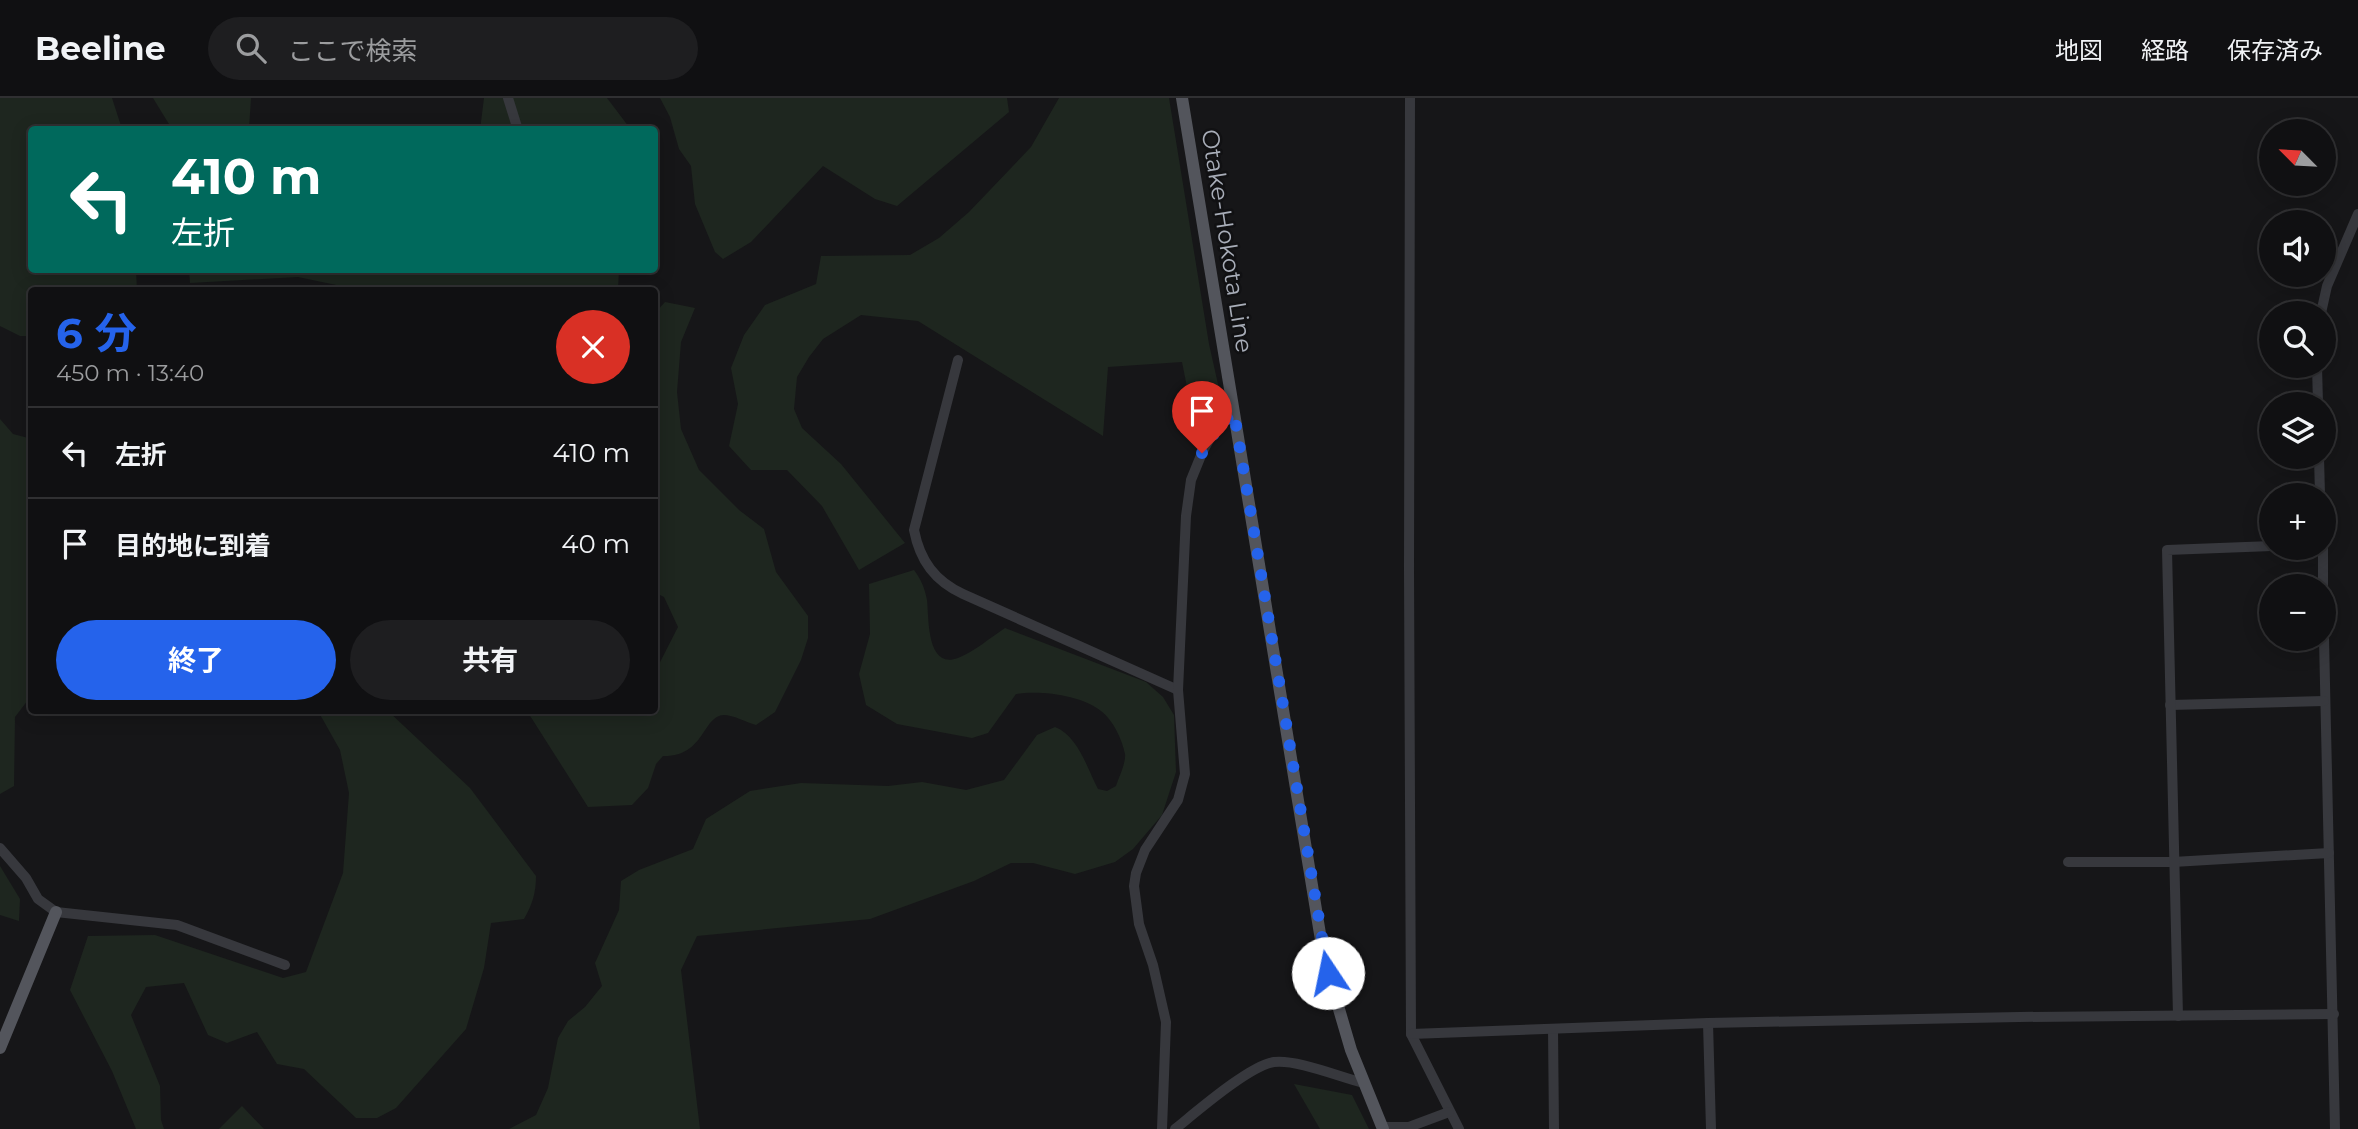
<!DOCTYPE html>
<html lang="ja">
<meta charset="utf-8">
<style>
:root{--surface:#101012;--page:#1e1e20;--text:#f1f3f6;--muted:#9c9d9f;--line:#303032;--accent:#2563eb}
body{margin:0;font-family:Montserrat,"Noto Sans JP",sans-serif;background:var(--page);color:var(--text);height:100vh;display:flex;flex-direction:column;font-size:26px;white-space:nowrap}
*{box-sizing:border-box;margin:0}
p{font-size:23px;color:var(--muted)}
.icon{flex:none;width:38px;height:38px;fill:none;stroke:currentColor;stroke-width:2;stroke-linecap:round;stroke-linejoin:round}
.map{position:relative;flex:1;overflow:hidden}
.sheet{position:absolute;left:28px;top:189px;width:630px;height:427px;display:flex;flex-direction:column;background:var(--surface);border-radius:7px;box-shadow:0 4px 18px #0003,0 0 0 2px var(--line)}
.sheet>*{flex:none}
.banner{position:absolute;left:28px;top:28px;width:630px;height:147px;border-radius:7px;box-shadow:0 4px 18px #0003,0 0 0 2px var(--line);background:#00695c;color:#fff;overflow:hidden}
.needle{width:46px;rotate:294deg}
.buttons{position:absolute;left:2259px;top:21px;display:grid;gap:14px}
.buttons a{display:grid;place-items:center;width:77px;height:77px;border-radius:50%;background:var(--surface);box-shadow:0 4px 18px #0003,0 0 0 2px var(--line);font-size:35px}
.pin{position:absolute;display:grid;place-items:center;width:60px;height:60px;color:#fff;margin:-72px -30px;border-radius:50% 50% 50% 0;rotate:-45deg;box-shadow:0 0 7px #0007}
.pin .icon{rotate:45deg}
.me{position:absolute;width:77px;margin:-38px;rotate:349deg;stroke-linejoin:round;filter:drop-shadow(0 0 5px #0008)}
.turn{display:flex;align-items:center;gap:24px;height:147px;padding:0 28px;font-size:32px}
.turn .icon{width:91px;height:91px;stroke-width:2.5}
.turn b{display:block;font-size:49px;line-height:60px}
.round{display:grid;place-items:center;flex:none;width:74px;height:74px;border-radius:37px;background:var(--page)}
.headline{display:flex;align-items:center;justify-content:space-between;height:119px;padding:0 28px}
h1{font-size:42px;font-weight:700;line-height:52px;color:var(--accent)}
.cta{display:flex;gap:14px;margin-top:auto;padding:14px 28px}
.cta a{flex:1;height:80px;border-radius:42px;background:var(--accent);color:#fff;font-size:28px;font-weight:700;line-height:80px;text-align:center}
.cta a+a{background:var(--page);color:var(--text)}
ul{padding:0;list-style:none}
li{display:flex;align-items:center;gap:21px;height:91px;padding:0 28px;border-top:2px solid var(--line)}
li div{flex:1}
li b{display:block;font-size:26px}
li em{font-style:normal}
header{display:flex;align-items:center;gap:42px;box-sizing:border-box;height:98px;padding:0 35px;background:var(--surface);border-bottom:2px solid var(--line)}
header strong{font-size:33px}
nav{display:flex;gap:38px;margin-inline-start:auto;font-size:24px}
.search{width:490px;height:63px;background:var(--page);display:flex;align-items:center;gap:18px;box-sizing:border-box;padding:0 24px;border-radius:38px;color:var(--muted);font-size:26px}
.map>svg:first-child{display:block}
.green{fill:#1e261f}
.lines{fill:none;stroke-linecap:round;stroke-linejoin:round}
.minor{stroke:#37383d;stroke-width:10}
.major{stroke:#53555c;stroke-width:12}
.route{stroke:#2563eb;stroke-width:12;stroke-dasharray:0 21.6}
.labels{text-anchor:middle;stroke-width:5;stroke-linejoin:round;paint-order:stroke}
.street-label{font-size:24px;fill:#a8adb8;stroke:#111113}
</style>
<header>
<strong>Beeline</strong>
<div class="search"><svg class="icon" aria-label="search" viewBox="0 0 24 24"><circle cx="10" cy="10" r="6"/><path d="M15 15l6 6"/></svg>ここで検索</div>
<nav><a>地図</a><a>経路</a><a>保存済み</a></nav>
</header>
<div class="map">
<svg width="2358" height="1031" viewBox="0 0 2358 1031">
<rect width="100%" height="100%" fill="#161618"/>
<!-- green -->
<g class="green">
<path d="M0 0H112L122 31 32 32V172H136L137 192H32L31 238H20L0 228Z"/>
<path d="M153 0H251L249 31H172Z"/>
<path d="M484 0H607L629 29 623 32H480Z"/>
<path d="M660 0H1007L1009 14 897 108 875 101 823 68 751 144 723 161 715 154 695 106 691 68 679 51 670 19Z"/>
<path d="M1059 0H1169L1209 246 1224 313 1195 341 1190 339V304L1182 264 1108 269 1103 338 918 223 861 217 823 241 809 259 797 279 794 311 802 330 841 366 905 445 859 472 822 408 787 372H751L729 348 738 306 731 270 744 237 765 207 816 186 821 158 910 157 939 140 969 114 1031 49Z"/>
<path d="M189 172H619L618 192H360L298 179 190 185Z"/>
<path d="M665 204 695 210 681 244 677 294 681 331 699 372 739 412 764 431 776 474 808 518V540L801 562 775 614 756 627C746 624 733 617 724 617 702 618 705 659 663 658L656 666 648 690 632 707 588 709 527 613 654 612 655 574 678 529 664 499 654 494V216Z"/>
<path d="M0 321 13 336 32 341 31 598 15 619 14 688 0 696Z"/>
<path d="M914 472C921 481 925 491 927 502 929 519 926 572 958 560 974 554 991 539 1005 530L1146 584 1163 599 1174 617 1176 674 1162 717 1133 751 1115 764 1075 776 1033 765H1011L974 783 870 821 697 838 681 872 700 1031H509L536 1017 548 990 558 940 568 923 585 909 602 888 595 865 619 812 621 783 639 772 693 751 706 721 750 693 801 685 888 688 922 684 966 692 1004 682 1037 637 1055 629C1078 638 1087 670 1098 691L1107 693 1116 688C1119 679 1126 665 1125 656 1122 641 1113 622 1101 613 1082 597 1040 592 1016 596L988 635 972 640 897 626 866 607 859 576 870 536 869 486Z"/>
<path d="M318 613H388L470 690 536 778C536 795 532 807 524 821L491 825 484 870 466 931 396 1010 377 1020H356L304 971 277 966 257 934 227 945 208 937 184 885 146 889 131 917 160 988 161 1022 164 1031H136L112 973 70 892 88 838 155 837 283 880 306 874 343 775 349 695 340 652Z"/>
<path d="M0 768 20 801 19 823 0 817Z"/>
<path d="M1294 986 1352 997 1369 1031H1320Z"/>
<path d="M242 1008 264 1031H219Z"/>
</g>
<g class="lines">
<!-- minor -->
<g class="minor">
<path d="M508 0 518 32"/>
<path d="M1410 0 1409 472 1411 936 1459 1031"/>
<path d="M2321 215 2327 188 2358 116"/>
<path d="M958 262 914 432C920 463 935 483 963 496L1178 592"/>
<path d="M2317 268 2318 306"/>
<path d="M2319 359 2320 397"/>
<path d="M2323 450V488"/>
<path d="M2324 541 2335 1031"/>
<path d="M2170 607 2324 603"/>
<path d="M0 750 26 780 38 801 56 814 177 827 285 867"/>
<path d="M2068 764H2173L2329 755"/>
<path d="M2178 918 2167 452 2272 448"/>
<path d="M1708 925 1711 1031"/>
<path d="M1553 931 1554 1031"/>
<path d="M1411 936 1708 925 2019 919 2334 916"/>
<path d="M1382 1029H1409L1449 1014"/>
<path d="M1162 1031 1166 924 1153 867 1139 826 1134 788 1136 775 1145 752 1178 702 1185 676 1178 592 1186 418 1191 382 1202 355 1210 340 1218 329 1234 315"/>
<path d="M1175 1031C1195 1015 1250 967 1274 964 1296 961 1340 979 1364 985"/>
</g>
<!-- major -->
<g class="major">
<path d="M1182 0 1324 860 1351 952 1383 1031"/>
<path d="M0 950 56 814"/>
</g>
</g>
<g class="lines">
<!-- route -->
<path class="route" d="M1202 355 1218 329 1234 315 1328 875"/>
</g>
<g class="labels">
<!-- street labels -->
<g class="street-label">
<text transform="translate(1227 143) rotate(81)" y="8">Otake-Hokota Line</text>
</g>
</g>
</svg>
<div class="buttons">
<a><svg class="needle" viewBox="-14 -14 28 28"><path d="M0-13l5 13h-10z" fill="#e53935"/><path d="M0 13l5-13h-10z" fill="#9c9d9f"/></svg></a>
<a><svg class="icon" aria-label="sound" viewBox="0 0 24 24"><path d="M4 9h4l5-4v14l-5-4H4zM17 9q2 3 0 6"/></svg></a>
<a><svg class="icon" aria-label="search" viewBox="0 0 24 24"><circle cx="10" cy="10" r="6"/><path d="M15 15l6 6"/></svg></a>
<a><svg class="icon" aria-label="layers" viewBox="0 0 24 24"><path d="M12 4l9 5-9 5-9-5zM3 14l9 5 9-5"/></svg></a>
<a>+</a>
<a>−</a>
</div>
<div class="pin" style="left:1202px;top:355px;background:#d93025"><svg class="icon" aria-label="arrive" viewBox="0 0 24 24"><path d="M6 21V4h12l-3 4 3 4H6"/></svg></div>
<svg class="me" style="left:1328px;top:875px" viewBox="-20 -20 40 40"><circle r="19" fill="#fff"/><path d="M0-13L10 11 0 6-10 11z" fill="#2563eb"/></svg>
<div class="banner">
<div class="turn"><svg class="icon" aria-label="left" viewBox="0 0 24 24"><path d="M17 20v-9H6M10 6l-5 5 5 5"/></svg><div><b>410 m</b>左折</div></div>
</div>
<section class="sheet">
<div class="headline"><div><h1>6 分</h1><p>450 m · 13:40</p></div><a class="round" style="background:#d93025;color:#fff"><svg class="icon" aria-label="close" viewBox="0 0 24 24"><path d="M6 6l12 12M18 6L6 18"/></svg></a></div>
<ul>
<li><svg class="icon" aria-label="left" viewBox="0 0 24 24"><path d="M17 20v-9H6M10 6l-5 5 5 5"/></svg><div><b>左折</b></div><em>410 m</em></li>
<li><svg class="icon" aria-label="arrive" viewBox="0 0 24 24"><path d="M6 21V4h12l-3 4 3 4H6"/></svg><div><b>目的地に到着</b></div><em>40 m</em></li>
</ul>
<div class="cta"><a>終了</a><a>共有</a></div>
</section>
</div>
